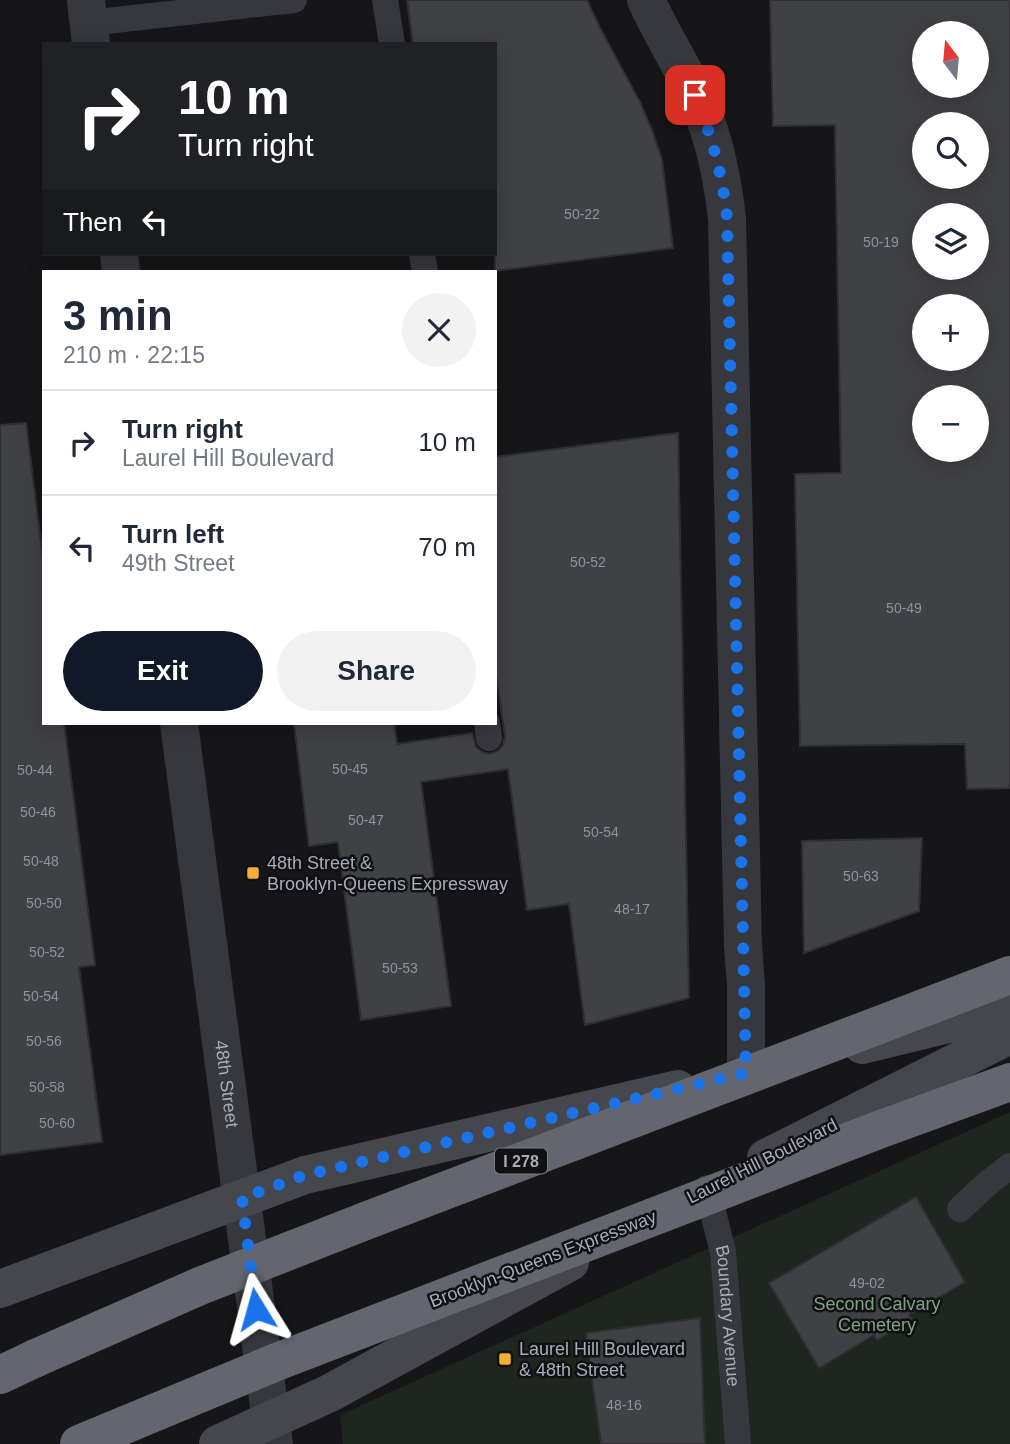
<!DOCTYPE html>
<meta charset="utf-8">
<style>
:root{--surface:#fff;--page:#f2f2f3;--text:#1f2937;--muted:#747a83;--line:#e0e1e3;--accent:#111827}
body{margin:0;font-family:Helvetica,sans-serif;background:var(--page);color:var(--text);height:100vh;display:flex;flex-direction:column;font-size:26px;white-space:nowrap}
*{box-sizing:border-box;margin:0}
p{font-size:23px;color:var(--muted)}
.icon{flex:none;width:38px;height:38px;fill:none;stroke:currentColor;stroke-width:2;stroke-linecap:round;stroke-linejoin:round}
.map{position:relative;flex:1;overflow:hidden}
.drawer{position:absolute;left:42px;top:270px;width:455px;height:455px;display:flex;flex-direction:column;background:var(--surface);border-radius:0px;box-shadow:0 4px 18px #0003}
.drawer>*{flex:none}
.top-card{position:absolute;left:42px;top:42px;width:455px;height:214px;border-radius:0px;box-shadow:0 4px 18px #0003;background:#202124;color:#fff;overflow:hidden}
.needle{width:46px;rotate:344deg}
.fabs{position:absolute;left:912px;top:21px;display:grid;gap:14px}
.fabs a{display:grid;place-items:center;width:77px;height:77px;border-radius:50%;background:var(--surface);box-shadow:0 4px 18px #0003;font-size:35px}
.pin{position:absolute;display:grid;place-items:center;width:60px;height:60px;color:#fff;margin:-30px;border-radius:14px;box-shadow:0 4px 10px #0006}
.me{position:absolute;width:77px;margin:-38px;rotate:352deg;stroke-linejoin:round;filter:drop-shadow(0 0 5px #0008)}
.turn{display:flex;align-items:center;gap:24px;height:147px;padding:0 21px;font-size:32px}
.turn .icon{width:91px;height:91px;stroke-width:2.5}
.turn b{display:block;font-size:49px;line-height:60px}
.then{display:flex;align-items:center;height:66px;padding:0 21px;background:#0003;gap:14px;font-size:26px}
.round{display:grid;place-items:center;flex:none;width:74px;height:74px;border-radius:37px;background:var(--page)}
.head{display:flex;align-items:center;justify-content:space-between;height:119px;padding:0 21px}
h1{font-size:42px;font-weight:700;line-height:52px}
.button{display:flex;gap:14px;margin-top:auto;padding:14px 21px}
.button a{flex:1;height:80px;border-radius:42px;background:var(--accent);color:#fff;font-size:28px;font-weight:700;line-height:80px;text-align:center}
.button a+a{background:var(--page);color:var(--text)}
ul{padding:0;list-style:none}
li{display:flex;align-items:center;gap:21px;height:105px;padding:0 21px;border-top:2px solid var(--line)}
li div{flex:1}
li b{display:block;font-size:26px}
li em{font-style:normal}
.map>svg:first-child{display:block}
.green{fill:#1e261f}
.building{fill:#404145;stroke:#303034;stroke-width:2;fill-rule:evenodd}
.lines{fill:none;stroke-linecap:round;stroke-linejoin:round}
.service{stroke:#37383d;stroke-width:26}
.minor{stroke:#37383d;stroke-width:38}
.tertiary{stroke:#37383d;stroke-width:38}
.secondary{stroke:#45474d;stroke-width:38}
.motorway{stroke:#63666e;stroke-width:38}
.motorway-bridge{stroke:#63666e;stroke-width:38}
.route{stroke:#1a73e8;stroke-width:12;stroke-dasharray:0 21.6}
.poi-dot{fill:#f2b134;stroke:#111113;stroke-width:2.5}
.labels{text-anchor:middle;stroke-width:5;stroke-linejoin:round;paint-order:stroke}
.number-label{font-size:14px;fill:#8e929b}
.shield{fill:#111113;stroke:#7b7e86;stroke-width:2}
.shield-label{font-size:16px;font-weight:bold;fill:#a8adb8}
.poi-label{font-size:18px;fill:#a8adb8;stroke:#111113;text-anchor:start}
.street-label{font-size:18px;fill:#a8adb8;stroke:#111113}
.park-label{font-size:18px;fill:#7fa381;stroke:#111113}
</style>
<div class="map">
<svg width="1010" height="1444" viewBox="0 0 1010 1444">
<rect width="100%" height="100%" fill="#161618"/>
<!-- green -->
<path class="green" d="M1010 1112V1444H343L340 1415Z"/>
<!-- building -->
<g class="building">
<path d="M407 0H587L600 28 640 102 652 130 662 160 673 248 495 271V44H413Z"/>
<path d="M770 0H1010V788L967 789 965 744 800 746 795 474 841 473 835 125 773 126ZM924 33H976V86H924ZM924 124H976V177H924ZM924 215H976V268H924ZM924 306H976V359H924ZM924 397H976V450H924Z"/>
<path d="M26 423 44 567V723H64L95 965 79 967 102 1142 0 1155V425Z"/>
<path d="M678 433 689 998 585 1025 569 904 527 910 508 769 421 782 451 1006 361 1020 338 842 309 846 294 723H394L397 744 472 733 476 747 482 752 490 754 498 751 503 745 505 736 495 667V457Z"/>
<path d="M922 838 919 911 804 953 802 841Z"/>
<path d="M916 1197 965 1282 909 1315 912 1319 877 1340 874 1335 819 1368 769 1283Z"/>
<path d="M700 1318 705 1444H601L586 1333Z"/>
</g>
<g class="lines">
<!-- service -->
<g class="service">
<path d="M385 0 392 44"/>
<path d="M89 23 294 0"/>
<path d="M422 254 425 271"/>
<path d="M487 723 489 738"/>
<path id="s1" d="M707 1188 723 1252 738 1444"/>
<path d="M960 1209 988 1183 1010 1166"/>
</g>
<!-- minor -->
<path class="minor" d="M646 0C660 31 679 61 694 92 713 131 722 174 727 218L743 945 746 986V1073"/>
<!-- tertiary -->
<g class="tertiary">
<path d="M86 0 91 44"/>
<path d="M119 254 121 271"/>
<path id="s2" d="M179 723 274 1444"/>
</g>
<!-- secondary -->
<g class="secondary">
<path d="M862 1045 1010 1009"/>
<path d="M766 1158 1010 1035"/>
<path d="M0 1289 305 1175 678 1089"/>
<path d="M218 1444 330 1393 570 1262"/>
</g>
<!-- motorway -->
<path class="motorway" d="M0 1375 36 1358"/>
<!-- motorway-bridge -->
<g class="motorway-bridge">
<path d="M36 1358 200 1286 368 1220 1010 975"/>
<path d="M79 1444 279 1361 881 1129 1010 1082"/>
</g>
</g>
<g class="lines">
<!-- route -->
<path class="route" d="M256 1309 242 1198 305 1175 746 1073 727 218C722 172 712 137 695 95"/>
</g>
<!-- markers -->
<g class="poi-dot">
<rect x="246" y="866" width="14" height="14" rx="3.5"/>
<rect x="498" y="1352" width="14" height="14" rx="3.5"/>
</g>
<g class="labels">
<!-- number labels -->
<g class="number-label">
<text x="582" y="219">50-22</text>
<text x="881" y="247">50-19</text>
<text x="588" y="567">50-52</text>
<text x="904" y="613">50-49</text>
<text x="350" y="774">50-45</text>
<text x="35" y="775">50-44</text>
<text x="38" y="817">50-46</text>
<text x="366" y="825">50-47</text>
<text x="601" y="837">50-54</text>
<text x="41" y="866">50-48</text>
<text x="861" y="881">50-63</text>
<text x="44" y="908">50-50</text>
<text x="632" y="914">48-17</text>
<text x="47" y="957">50-52</text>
<text x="400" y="973">50-53</text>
<text x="41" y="1001">50-54</text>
<text x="44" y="1046">50-56</text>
<text x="47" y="1092">50-58</text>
<text x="57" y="1128">50-60</text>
<text x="867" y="1288">49-02</text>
<text x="624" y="1410">48-16</text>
</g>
<!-- shield labels -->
<rect class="shield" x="495" y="1148.5" width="52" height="25" rx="5"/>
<g class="shield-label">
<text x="521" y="1167">I 278</text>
</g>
<!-- poi labels -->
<g class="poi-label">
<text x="267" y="869">48th Street &amp;<tspan x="267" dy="21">Brooklyn-Queens Expressway</tspan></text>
<text x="519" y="1355">Laurel Hill Boulevard<tspan x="519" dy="21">&amp; 48th Street</tspan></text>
</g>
<!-- street labels -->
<g class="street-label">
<text dy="6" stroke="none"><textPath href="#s2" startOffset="364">48th Street</textPath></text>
<text transform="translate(762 1161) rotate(-27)" y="6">Laurel Hill Boulevard</text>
<text transform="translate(543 1259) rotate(-21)" y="6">Brooklyn-Queens Expressway</text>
<text dy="6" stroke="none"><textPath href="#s1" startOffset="130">Boundary Avenue</textPath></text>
</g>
<!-- park labels -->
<g class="park-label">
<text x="877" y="1310">Second Calvary<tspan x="877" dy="21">Cemetery</tspan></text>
</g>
</g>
</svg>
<div class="fabs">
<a><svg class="needle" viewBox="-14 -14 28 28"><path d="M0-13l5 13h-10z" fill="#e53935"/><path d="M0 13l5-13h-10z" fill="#747a83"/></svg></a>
<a><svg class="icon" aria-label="search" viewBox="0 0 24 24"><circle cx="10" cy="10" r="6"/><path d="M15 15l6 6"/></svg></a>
<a><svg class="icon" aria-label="layers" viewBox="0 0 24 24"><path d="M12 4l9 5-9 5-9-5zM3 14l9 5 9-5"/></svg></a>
<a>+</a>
<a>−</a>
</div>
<div class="pin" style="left:695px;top:95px;background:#d93025"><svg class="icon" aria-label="arrive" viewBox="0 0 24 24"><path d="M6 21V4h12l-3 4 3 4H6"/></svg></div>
<svg class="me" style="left:256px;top:1309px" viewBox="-20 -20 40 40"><path d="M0-17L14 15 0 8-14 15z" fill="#1a73e8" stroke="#fff" stroke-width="4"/></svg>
<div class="top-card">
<div class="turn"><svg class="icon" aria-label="right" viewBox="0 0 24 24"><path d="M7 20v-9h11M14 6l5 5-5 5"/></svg><div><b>10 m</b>Turn right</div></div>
<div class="then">Then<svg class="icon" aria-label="left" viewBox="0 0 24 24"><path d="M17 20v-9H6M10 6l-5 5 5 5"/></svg></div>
</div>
<section class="drawer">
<div class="head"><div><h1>3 min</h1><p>210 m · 22:15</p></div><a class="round"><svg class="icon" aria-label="close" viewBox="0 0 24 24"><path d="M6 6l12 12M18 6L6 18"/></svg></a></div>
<ul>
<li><svg class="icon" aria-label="right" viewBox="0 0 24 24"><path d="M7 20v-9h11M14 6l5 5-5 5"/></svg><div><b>Turn right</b><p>Laurel Hill Boulevard</p></div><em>10 m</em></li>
<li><svg class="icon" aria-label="left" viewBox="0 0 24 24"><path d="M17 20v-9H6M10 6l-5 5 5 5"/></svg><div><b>Turn left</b><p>49th Street</p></div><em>70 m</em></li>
</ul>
<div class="button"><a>Exit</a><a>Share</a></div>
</section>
</div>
